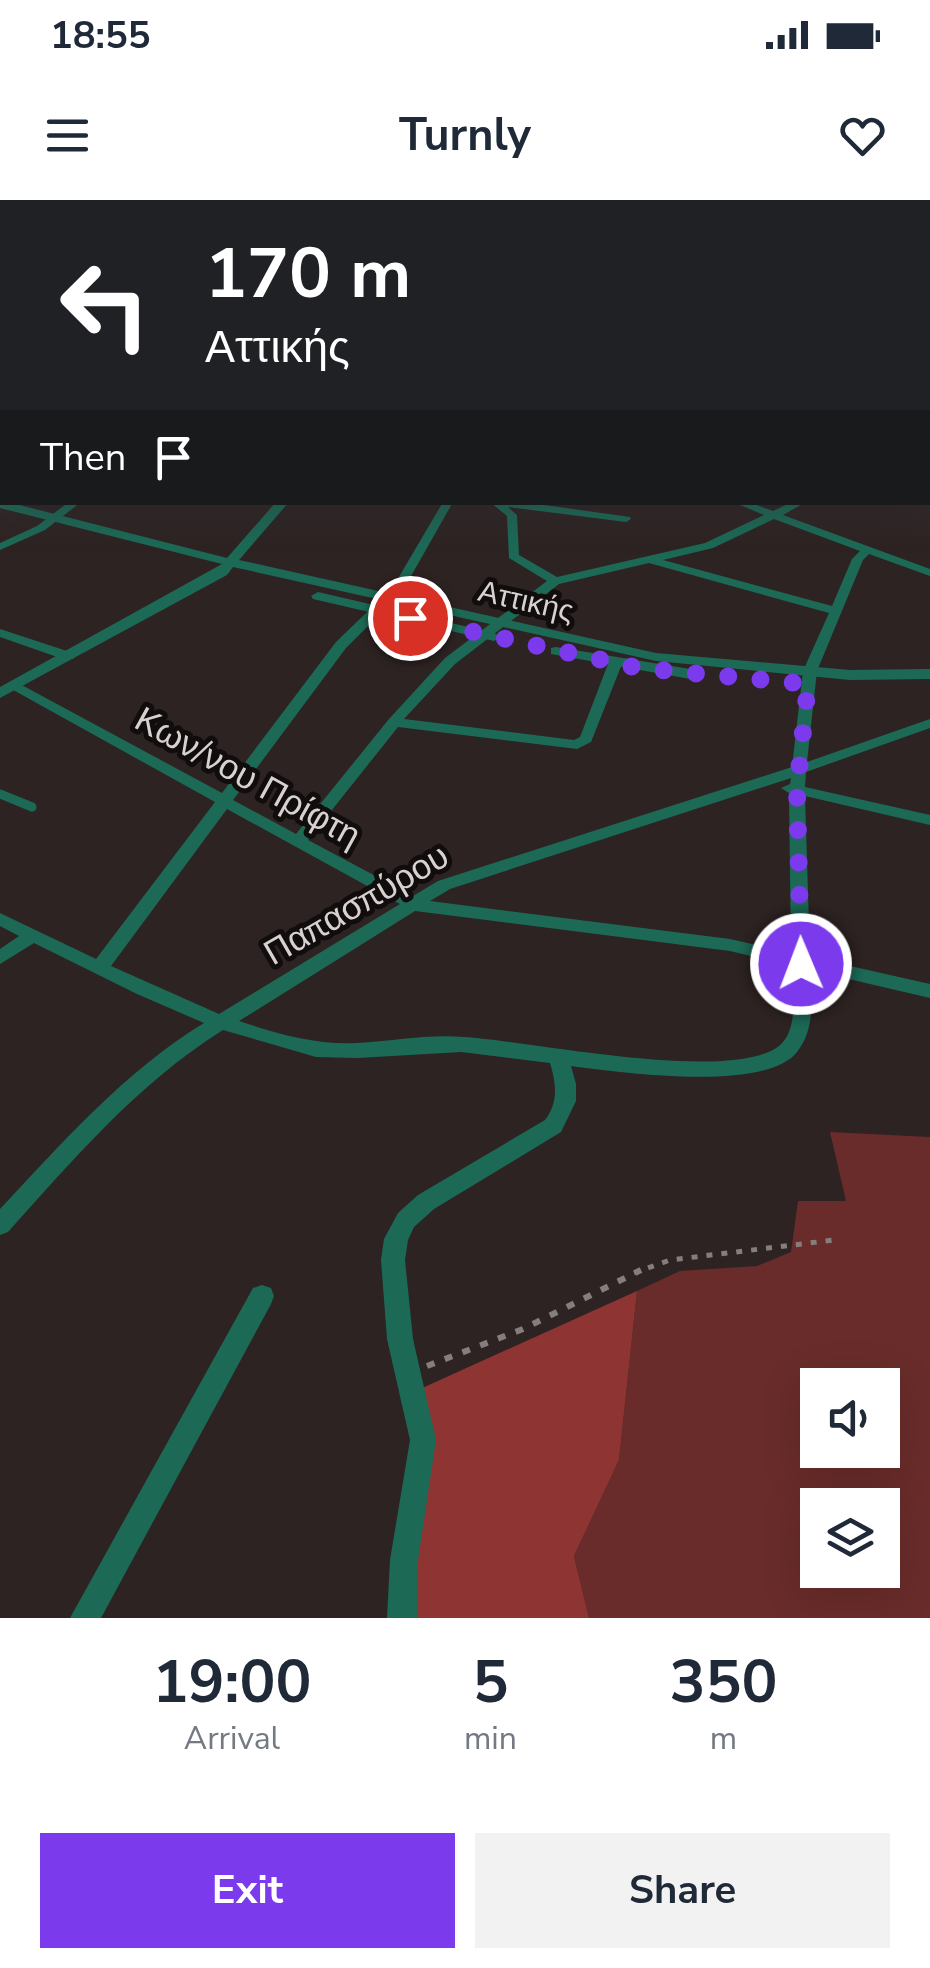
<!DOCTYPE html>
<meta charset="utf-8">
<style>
:root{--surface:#fff;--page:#f2f2f3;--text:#1f2937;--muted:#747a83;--accent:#7c3aed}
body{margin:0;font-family:"Nunito Sans",sans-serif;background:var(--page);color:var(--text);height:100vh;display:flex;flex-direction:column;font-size:38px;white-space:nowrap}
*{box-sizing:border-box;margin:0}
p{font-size:32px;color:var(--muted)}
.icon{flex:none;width:55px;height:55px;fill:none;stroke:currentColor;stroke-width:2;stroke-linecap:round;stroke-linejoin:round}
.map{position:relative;height:1418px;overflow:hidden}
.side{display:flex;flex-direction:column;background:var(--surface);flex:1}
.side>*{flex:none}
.banner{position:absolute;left:0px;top:0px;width:930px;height:305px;box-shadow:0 10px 40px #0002;background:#202124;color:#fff;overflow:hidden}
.buttons{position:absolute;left:800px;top:1168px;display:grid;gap:20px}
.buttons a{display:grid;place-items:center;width:100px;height:100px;border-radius:0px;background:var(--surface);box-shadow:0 10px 40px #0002;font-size:50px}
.pin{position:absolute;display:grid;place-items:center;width:85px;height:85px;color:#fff;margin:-42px;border:5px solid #fff;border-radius:50%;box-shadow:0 2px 10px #0007}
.me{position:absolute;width:110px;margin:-55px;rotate:359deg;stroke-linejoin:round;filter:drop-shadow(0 0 8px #0008)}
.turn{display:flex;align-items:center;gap:35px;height:210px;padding:0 40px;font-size:45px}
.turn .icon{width:130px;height:130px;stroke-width:2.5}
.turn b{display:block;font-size:70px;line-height:85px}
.then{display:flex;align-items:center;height:95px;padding:0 40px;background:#0003;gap:20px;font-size:38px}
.eta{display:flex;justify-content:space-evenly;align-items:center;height:170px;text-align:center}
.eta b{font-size:60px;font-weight:700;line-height:70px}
.button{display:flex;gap:20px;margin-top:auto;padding:20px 40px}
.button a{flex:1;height:115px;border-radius:0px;background:var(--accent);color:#fff;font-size:40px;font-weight:700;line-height:115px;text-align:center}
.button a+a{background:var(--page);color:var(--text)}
.status{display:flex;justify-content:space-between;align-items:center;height:70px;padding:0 50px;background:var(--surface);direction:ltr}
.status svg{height:28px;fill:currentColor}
header{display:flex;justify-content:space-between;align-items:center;height:130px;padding:0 40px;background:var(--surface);font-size:45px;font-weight:700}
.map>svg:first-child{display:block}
.green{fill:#692c2a;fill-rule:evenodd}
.forest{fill:#8e3534}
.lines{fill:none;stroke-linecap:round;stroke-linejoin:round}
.path-far1{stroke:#867d7d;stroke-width:5;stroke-dasharray:6 9;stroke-linecap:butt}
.path{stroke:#867d7d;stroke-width:6;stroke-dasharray:8 11;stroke-linecap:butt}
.service{stroke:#1c6a56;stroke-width:9}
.minor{fill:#1c6a56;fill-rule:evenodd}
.tertiary{fill:#1c6a56;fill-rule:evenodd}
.primary{fill:#19a888;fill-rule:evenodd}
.route{stroke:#7c3aed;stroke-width:18;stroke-dasharray:0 32.4}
.labels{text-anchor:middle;stroke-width:10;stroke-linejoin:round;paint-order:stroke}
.far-street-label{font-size:30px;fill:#d8d1d1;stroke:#120d0d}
.street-label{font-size:35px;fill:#d8d1d1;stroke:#120d0d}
</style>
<div class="status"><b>18:55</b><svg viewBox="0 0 49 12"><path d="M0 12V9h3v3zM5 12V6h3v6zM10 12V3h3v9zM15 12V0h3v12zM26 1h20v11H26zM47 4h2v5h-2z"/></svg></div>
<header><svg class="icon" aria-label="menu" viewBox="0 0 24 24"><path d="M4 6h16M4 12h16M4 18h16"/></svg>Turnly<svg class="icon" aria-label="heart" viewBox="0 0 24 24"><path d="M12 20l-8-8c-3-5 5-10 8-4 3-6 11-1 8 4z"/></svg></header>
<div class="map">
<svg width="930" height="1418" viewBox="0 0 930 1418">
<rect width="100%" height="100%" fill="#2d2322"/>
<!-- green -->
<path class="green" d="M830 932 930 937V1418H589L574 1356 619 1260 637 1091 680 1071 757 1066 791 1052 798 1001H846ZM818 1185H882V1250H818ZM818 1305H882V1370H818Z"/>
<!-- forest -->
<path class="forest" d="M637 1091 619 1260 574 1356 589 1418H411L420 1189Z"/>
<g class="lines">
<!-- path-far1 -->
<path class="path-far1" d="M634 1073 670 1060 834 1040"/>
<!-- path -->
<path class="path" d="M427 1166 523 1129 641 1070"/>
<!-- service -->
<path class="service" d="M0 594 32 607"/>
<!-- minor -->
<g class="minor">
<rect x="928" y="155" width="2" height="4"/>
<rect x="0" y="160" width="2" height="5"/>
<path d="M0 232 2 233V239L0 238Z"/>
<path d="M928 275 930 276V282L928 281Z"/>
<path d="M69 302H81L45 330 0 350V343L37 326Z"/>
<path d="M443 302H453L402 392 346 448 233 600 296 634 389 519 445 458 547 381 509 358 507 316 490 302H523L630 317 631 319 626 322 508 307 517 315 519 355 557 377 705 343 764 315 733 302H749L773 311 792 302H806L783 315 930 369V376L869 354 863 360 817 471 807 562 930 519V528L806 572 805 587 930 615V625L805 596 810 757 930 784V798L810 770C811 798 816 828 797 852 765 893 618 872 571 866L576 884V901L561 932 434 1009 414 1027 408 1040 405 1060 413 1139 436 1240 418 1360 417 1418H387L390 1360 410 1240 387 1139 381 1060 384 1039 398 1013 418 995 545 920C559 902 556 883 550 863L461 852 358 858 316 857 223 830C138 883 74 959 8 1032L0 1035V1009C63 942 125 871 204 823L137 794 34 743 0 764V749L19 736 0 726V713L96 759 215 602 6 486 13 482 18 483 222 593 336 442 393 387ZM774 319 860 351 852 359 832 406 663 360 713 348ZM649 363 829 413 803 471 792 567 438 681 413 696 308 640 398 527 577 549 591 542 622 464 620 461 615 460 608 464 580 537 574 540 404 519 455 464 559 384ZM791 578 790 584 781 588 789 593 791 753 730 739 430 701 450 689ZM227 609 400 704 219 814 111 766ZM415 711 730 751 792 766C792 788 800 829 779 846 729 884 530 841 464 837 428 834 393 841 357 843 316 845 277 834 239 821Z"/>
<path d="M0 429 73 453 75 456 73 459H63L0 437Z"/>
<path d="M262 1085 271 1088 274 1096 271 1104 101 1418H70L253 1088Z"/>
</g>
<!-- tertiary -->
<g class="tertiary">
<path d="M0 300 227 358 276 302H289L239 360 656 453 850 470 930 469V479L850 480 656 461 233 367 227 375 0 498V487L222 364 0 308Z"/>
<path d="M318 392 494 433 501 437 494 441 313 399 311 396Z"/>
<path d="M556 447 690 469 698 474 690 479 551 454V448Z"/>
</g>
<!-- primary -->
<path class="primary" d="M0 187 2 188V194L0 195Z"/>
</g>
<!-- sky -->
<linearGradient id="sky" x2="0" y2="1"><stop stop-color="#191313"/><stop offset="0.42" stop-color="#46454f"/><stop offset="1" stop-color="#46454f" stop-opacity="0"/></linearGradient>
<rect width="930" height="346" fill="url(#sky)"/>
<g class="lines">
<!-- route -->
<path class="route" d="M410 418 639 468 808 484 797 590 801 764"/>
</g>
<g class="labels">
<!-- far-street labels -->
<g class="far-street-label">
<text transform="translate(526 401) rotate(13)" y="10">Αττικής</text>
</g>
<!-- street labels -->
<g class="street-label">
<text transform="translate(248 577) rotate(29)" y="12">Κων/νου Πρίφτη</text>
<text transform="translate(356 704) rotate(-30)" y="12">Παπασπύρου</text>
</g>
</g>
</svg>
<div class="buttons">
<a><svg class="icon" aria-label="sound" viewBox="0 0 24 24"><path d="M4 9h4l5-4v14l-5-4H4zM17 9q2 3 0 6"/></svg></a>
<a><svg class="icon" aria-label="layers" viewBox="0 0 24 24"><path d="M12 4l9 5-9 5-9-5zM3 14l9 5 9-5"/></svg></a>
</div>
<div class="pin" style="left:410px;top:418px;background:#d93025"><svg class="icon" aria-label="arrive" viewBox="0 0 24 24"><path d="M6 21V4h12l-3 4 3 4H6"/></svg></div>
<svg class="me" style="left:801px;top:764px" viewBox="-20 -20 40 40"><circle r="17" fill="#7c3aed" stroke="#fff" stroke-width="3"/><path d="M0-11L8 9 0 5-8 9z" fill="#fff"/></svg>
<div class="banner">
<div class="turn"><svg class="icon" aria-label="left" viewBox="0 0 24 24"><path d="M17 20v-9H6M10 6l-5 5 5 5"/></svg><div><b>170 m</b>Αττικής</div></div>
<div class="then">Then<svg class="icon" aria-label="arrive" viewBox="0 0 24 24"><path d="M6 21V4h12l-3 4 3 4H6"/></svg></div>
</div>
</div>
<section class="side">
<div class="eta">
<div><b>19:00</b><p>Arrival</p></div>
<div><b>5</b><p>min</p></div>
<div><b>350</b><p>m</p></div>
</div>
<div class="button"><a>Exit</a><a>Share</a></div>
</section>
